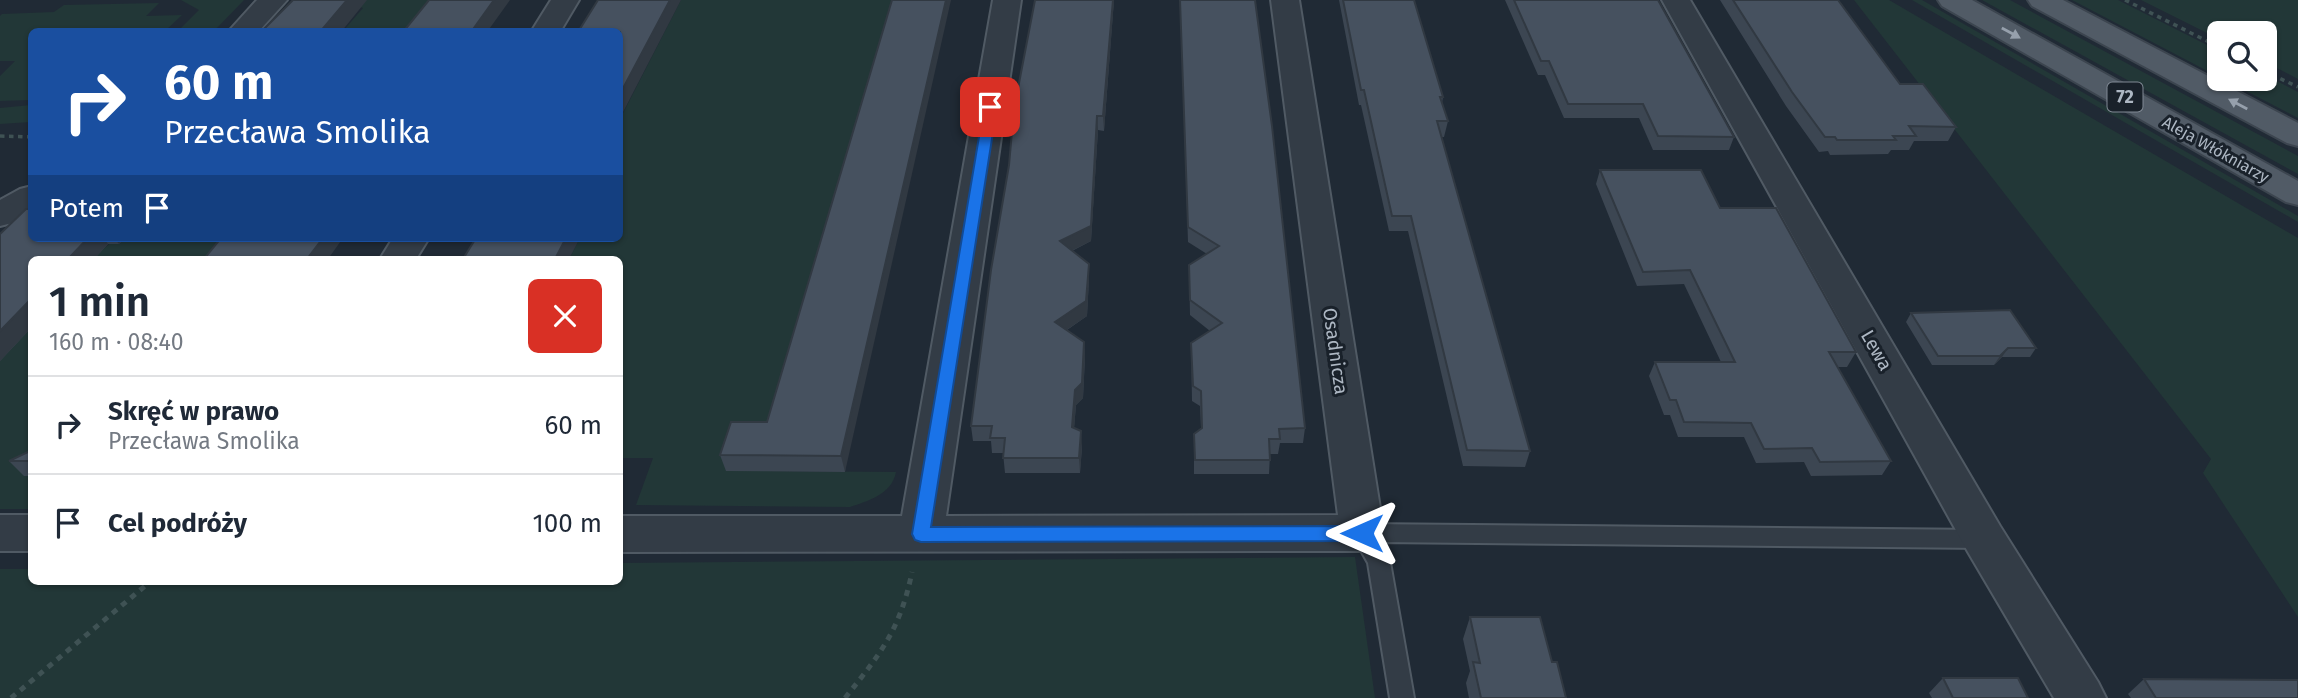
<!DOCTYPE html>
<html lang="pl">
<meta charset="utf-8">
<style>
:root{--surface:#fff;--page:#f2f2f3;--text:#1f2937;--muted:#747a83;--line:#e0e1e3}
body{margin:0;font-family:"Fira Sans",sans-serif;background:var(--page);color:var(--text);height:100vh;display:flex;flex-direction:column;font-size:26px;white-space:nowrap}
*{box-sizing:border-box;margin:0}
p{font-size:23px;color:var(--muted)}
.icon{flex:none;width:38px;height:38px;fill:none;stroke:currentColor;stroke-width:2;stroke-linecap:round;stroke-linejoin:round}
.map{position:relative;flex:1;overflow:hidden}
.details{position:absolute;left:28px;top:256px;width:595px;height:329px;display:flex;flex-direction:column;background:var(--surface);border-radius:10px;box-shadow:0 2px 5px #0004}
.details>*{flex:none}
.top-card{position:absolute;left:28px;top:28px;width:595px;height:214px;border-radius:10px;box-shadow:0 2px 5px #0004;background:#1a4fa0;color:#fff;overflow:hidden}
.tools{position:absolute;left:2207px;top:21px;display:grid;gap:14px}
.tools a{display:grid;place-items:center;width:70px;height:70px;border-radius:10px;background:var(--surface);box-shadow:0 2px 5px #0004;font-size:35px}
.pin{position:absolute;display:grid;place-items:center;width:60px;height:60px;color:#fff;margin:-30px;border-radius:14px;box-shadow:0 4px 10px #0006}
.me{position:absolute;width:77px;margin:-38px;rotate:270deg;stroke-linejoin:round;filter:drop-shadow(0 0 5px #0008)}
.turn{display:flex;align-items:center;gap:24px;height:147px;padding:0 21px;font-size:32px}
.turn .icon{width:91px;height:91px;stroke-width:2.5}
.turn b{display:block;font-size:49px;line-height:60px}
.then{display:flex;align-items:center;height:66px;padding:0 21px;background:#0003;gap:14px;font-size:26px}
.round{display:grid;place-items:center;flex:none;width:74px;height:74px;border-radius:10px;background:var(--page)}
.summary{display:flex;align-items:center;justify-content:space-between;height:119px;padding:0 21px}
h1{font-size:42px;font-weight:600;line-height:52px}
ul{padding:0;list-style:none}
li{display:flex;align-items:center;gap:21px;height:98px;padding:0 21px;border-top:2px solid var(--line)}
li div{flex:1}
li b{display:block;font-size:26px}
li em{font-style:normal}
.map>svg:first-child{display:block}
.green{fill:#223737}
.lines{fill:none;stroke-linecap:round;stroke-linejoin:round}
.lane-casing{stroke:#505a64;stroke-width:4}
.street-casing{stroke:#505a64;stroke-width:4}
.primary-casing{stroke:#3c454f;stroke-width:4}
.path-far1{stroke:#3f5254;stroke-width:3.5;stroke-dasharray:4.5 4.5;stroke-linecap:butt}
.path{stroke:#3f5254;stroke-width:5;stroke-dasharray:6 6;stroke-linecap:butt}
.lane{fill:#333c46;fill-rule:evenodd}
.street{fill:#333c46;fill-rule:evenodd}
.primary{fill:#515b66;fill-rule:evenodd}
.wall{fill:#3c4652}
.shaded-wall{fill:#313942}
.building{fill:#46515f;stroke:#313942;stroke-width:2}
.oneway{fill:#96a0ac}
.route{fill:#1a73e8;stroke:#114b97;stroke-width:2}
.labels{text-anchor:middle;stroke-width:6;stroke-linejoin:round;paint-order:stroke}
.far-street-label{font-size:16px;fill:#adb7c3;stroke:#19212a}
.shield{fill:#19212a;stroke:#818a95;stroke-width:2}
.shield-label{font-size:18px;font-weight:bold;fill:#adb7c3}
.street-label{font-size:19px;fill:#adb7c3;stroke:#19212a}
</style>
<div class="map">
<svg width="2298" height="698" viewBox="0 0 2298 698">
<rect width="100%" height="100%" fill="#202a35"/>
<!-- green -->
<g class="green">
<path d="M181 0H244L214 31H178L199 10Z"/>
<path d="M366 0H446L421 31 338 32 344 30 363 8 360 7Z"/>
<path d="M681 0H898L764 471 896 472C892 494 868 501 850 507L636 505 653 458H620V259H569L580 238H620V119Z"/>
<path d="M1854 0H1889L2298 238V617L2203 473 2211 459Z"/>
<path d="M1912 0H1922L2298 216V222Z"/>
<path d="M1982 0H2010L2298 156V174Z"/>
<path d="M2072 0H2118L2219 51V77Z"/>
<path d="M2141 0H2298V79L2265 62 2264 33H2219V39Z"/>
<path d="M159 3 146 16 182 15 165 31 32 32 31 100 0 101V76L15 61H0V16L2 14 54 12 64 5Z"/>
<path d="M2265 75 2298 92V118L2223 79H2264Z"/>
<path d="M31 105V122L0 124V108Z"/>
<path d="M117 238H250L228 259H91Z"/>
<path d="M31 327V509H0V360Z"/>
<path d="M1355 557 1375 698H0V569H31L32 581H620V563Z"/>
</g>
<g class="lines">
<!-- lane casing -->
<g class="lane-casing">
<path id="lane" d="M1362 524 1984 530 1992 533 1995 539 1992 545 1984 548 1379 542 1390 562 1414 698H1390L1368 563 1351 533 1354 527Z"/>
</g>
<!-- street casing -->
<g class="street-casing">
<g id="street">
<path d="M257 0H287L258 32H228Z"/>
<path d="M551 0H579L560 32H531Z"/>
<path d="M993 0H1021L946 516 1338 515 1271 0H1299L1384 533 1378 546 1362 551 620 552V516H902Z"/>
<path d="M1662 0H1690L2000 526 2098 682 2106 698H2054L1968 552Z"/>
<path d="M32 186V211L12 223 0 226V200L20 189Z"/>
<path d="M393 238H429L416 259H380Z"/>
<rect x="0" y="515" width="32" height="36"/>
</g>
</g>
<!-- primary casing -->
<g class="primary-casing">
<g id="primary">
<path d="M1938 0H1972L2298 181V205L2286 202 1942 6Z"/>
<path d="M2028 0H2063L2298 123V146L2287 143 2032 6Z"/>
</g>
</g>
<!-- path-far1 -->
<g class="path-far1">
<path d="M2125 0 2219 47"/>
<path d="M2264 71 2298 87"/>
<path d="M0 136 32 137"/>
</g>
<!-- path -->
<g class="path">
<path d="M11 698 151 581"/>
<path d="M845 698C881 653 900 630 912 572"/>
</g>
<!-- lane -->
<use href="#lane" class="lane"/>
<!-- street -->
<use href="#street" class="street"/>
<!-- primary -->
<use href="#primary" class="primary"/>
</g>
<!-- wall -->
<g class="wall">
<path d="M892 0 845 472 726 471 720 455 767 422Z"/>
<path d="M1035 0H1114L1104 131 1098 130 1091 241 1072 251 1089 264V279L1087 316 1067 330 1084 342 1085 357 1083 398 1076 405 1074 428 1082 447 1080 473H1005L1003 453H992L991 441H973L971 426Z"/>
<path d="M1180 0 1305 428 1303 443H1280L1278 454H1270L1269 474H1194V434L1201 428 1200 406 1192 401 1191 343 1210 331 1190 315 1189 265 1207 254 1188 242Z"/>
<path d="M1339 0H1414L1443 97 1442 103 1448 121 1444 137H1441L1530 451 1525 467 1463 466 1408 231H1389L1361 105H1359Z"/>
<path d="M1505 0H1658L1734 137 1729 150H1653L1639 118H1564L1545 75H1538Z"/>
<path d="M1720 0H1838L1900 84 1956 127 1948 141H1914L1909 150H1891L1888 154 1830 155 1828 151 1819 152 1786 106Z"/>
<path d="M1600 170 1720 208 1856 352 1847 367H1837L1891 461 1882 475 1811 476 1804 462 1756 463 1744 437H1678L1670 415H1664L1649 376 1655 362H1721L1684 284 1637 286 1596 184Z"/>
<path d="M0 234 32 238H126L119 244H108L94 259H32V327L0 361Z"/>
<path d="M1911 313 2036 348 2030 357H2002L1994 365H1932L1906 322Z"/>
<path d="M32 450V476H24L9 461Z"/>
<path d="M1470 617 1552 662 1566 698H1469L1466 683 1470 671 1463 639Z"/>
<path d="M1943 678 2028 698H1932L1929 693Z"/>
<path d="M2144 679 2298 698H2131L2128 694Z"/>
</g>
<!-- shaded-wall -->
<g class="shaded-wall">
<path d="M347 0H367L341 32H320Z"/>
<path d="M494 0H510L487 32H471Z"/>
<path d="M670 0H681L620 118V94Z"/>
<path d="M946 0H951L845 472 841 456Z"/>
<path d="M1113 0H1114L1104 131 1103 116Z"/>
<path d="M1097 116 1098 130 1091 241 1061 256 1060 241Z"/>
<path d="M88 238H104L108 244 94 259H68Z"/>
<path d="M114 238H126L119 244Z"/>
<path d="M323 238H343L328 259H307Z"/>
<path d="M566 238H580L569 259H555Z"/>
<path d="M1089 264V279L1087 316 1056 337 1055 322Z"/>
<path d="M32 298V327L0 361V331Z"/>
<path d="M1084 342 1085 357 1083 398 1076 405 1073 442 1072 427 1075 390Z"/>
<path d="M2008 348 2002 357 1994 365 2000 356Z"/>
<path d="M1081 431 1082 447 1080 473 1079 458Z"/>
</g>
<!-- building -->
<g class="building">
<path d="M293 0H347L320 32H261Z"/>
<path d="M429 0H494L471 32H403Z"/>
<path d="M598 0H670L620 94V32H578Z"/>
<path d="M892 0H946L841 456 720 455 731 422H767Z"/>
<path d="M1035 0H1113L1103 116H1097L1091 226 1060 241 1089 264 1086 301 1055 322 1084 342 1082 383 1075 390 1072 427 1081 431 1079 458H1003L1005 438H990L992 426H971L991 270 1009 165 1014 109Z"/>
<path d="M1180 0H1255L1272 126 1305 428 1279 429 1280 439H1269L1270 460H1195L1194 434 1202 428 1201 391 1193 386 1191 343 1222 323 1190 300 1189 265 1219 246 1188 227Z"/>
<path d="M1343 0H1414L1443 97H1440L1448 121H1437L1530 451 1467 450 1411 216H1392L1364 90H1361Z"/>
<path d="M1514 0H1658L1734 137 1658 136 1643 104H1568L1549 61H1541Z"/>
<path d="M1733 0H1838L1900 84H1923L1956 127 1909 126 1916 136H1893L1896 140H1837L1835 137H1825L1792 92Z"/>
<path d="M1600 170H1701L1720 208H1776L1856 352H1829L1891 461 1820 462 1812 448 1764 449 1751 423 1684 422 1676 400H1670L1655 362H1735L1690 270 1643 272Z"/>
<path d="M26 209H32V238H88L68 259H32V298L0 331V234Z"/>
<path d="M221 238H323L307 259H204Z"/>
<path d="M476 238H566L555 259H463Z"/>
<path d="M2010 310 2036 348H2008L2000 356H1938L1911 313Z"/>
<path d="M32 450V461H9Z"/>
<path d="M1470 617H1540L1552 662H1557L1566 698H1481L1473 662 1480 663Z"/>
<path d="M1943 678H2018L2028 698H1953Z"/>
<path d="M2144 679 2298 680V698H2156Z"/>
</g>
<!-- one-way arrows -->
<defs><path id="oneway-solid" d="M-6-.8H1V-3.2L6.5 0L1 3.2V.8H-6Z" transform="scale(1.75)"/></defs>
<g class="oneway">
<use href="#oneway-solid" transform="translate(2011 33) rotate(29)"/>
<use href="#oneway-solid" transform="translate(2238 104) rotate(-152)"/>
</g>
<!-- route -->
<path class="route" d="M990 103 997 107 931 527 1362 526 1369 528 1372 533 1369 539 1362 541 921 542 915 540 912 534 984 107Z"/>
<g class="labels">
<!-- far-street labels -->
<g class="far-street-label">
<text transform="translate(2216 149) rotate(29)" y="6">Aleja Włókniarzy</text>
</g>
<!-- shield labels -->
<rect class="shield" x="2107.5" y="82.5" width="35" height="29" rx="5"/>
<g class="shield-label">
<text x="2125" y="103">72</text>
</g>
<!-- street labels -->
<g class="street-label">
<text transform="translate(1877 350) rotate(60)" y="7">Lewa</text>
<text transform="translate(1336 351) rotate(82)" y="7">Osadnicza</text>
</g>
</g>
</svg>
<div class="tools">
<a><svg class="icon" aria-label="search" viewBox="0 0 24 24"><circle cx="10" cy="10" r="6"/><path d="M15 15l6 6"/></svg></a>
</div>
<div class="pin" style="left:990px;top:107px;background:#d93025"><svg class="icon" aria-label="arrive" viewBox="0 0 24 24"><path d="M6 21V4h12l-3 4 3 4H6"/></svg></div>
<svg class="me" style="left:1362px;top:533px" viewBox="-20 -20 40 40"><path d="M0-17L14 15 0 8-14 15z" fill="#1a73e8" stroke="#fff" stroke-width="4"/></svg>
<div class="top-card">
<div class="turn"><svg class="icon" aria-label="right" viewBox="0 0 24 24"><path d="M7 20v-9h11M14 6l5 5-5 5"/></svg><div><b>60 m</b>Przecława Smolika</div></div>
<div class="then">Potem<svg class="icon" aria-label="arrive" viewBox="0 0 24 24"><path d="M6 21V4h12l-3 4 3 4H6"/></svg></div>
</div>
<section class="details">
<div class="summary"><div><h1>1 min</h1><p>160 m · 08:40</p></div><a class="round" style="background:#d93025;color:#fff"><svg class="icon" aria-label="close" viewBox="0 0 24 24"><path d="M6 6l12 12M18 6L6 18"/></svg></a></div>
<ul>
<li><svg class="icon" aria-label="right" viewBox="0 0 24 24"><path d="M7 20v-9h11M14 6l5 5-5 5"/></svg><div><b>Skręć w prawo</b><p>Przecława Smolika</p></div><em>60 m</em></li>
<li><svg class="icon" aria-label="arrive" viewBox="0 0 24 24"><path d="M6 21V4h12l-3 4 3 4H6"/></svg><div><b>Cel podróży</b></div><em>100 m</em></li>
</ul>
</section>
</div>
